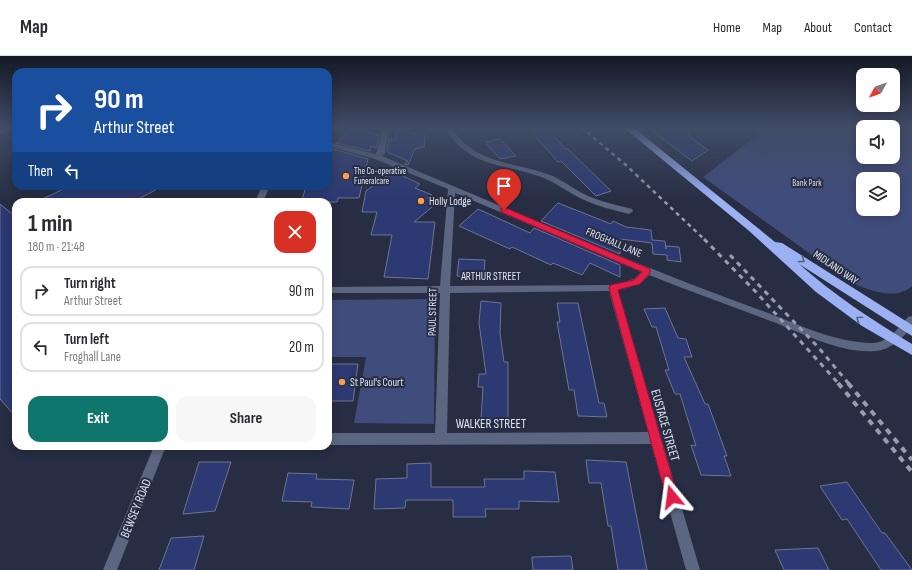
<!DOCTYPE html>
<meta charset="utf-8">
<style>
:root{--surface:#fff;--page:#f7f7f7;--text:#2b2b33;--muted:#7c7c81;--line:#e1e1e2;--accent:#0f766e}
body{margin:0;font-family:"Sofia Sans Condensed",sans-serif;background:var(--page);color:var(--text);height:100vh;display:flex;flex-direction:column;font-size:15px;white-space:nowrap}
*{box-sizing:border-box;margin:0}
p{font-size:13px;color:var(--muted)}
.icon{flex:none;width:22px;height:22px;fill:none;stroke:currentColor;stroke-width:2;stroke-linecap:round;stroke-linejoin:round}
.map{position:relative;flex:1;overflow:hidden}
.side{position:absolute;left:12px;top:142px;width:320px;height:252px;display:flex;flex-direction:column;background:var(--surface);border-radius:12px;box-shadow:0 2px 10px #0003}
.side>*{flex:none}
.top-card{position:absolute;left:12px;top:12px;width:320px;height:122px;border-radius:12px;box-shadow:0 2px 10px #0003;background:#1a4fa0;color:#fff;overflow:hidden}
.needle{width:26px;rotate:230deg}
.tools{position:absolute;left:856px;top:12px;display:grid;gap:8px}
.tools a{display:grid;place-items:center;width:44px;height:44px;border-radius:8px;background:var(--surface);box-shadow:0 2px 10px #0003;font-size:20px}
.pin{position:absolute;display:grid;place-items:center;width:34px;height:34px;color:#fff;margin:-41px -17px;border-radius:50% 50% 50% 0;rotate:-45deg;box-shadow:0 0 4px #0007}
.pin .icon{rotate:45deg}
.me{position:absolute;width:44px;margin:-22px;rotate:344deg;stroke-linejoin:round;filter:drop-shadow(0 0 3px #0008)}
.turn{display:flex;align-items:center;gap:14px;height:84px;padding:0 16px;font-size:18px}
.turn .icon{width:52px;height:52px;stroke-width:2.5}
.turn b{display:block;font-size:28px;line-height:34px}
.then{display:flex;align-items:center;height:38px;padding:0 16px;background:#0003;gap:8px;font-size:15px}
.round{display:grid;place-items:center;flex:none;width:42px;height:42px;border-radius:12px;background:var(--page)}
.overview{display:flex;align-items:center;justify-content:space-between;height:68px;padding:0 16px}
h1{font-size:24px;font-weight:700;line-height:30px}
.action{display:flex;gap:8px;margin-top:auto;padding:8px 16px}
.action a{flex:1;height:46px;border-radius:12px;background:var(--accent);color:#fff;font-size:16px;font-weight:700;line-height:46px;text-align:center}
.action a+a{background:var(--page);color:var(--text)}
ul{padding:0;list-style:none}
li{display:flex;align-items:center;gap:12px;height:50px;margin:0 8px 6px;padding:0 8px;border:2px solid var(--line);border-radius:12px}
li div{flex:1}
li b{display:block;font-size:15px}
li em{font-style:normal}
header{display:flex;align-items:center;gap:24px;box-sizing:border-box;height:56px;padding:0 20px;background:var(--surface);border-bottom:1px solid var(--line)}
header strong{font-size:19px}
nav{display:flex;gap:22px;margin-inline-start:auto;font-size:14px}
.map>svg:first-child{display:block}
.green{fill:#404c7b;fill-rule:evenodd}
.building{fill:#2c3973;stroke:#6d758f}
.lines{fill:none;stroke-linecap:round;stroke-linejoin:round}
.minor{fill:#5d6681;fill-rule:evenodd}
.highway{fill:#9cb1f4;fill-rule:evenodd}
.rail-far2{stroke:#989eb0;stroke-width:2.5;stroke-dasharray:4 4;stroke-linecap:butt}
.rail-far1{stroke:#989eb0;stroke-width:3;stroke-dasharray:5 5;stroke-linecap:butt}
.rail{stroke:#989eb0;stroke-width:4;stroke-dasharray:6 6;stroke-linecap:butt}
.oneway{stroke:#56628a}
.route{fill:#e11d48;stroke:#92132f}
.poi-dot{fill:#f9a04c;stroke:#272e44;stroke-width:1.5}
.labels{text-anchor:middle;stroke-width:4;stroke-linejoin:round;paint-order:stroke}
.far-poi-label{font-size:9px;fill:#dfe4f3;stroke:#272e44;text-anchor:start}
.far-park-label{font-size:9px;fill:#d6ddef;stroke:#272e44}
.poi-label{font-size:11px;fill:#dfe4f3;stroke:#272e44;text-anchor:start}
.street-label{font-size:11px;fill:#dfe4f3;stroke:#272e44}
.near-street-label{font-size:13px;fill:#dfe4f3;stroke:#272e44}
</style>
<header>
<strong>Map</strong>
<nav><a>Home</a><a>Map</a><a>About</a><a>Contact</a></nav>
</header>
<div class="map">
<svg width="912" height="514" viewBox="0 0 912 514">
<rect width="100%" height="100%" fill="#272e44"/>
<!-- green -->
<g class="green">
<path d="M742 71H863V101H893V71H912V230C895 246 866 233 848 225L703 121 759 78ZM863 123H893V153H863Z"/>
<path d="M435 243 434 368 354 367 366 301H328V244Z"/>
</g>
<!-- building -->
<g class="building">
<path d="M350 71 379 80 376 92 371 90 370 95 336 87 348 77Z"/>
<path d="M540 71H544L566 93H568L611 135 596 140 561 105 558 106 533 78Z"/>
<path d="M647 71H685L690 81 708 94 692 105Z"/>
<path d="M397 76H414L413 78 425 79 424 91 415 93 408 109 404 108 408 105 387 96 389 83 395 84Z"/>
<path d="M500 83 516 100 500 103 485 86Z"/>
<path d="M330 92 368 103 359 142H338L337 146H301L306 131 328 130V93Z"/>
<path d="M396 113 405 117 403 120 420 128 415 132 432 139 427 142 437 147 414 166H435L428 223 384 221 392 179H371L377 156H362L366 135Z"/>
<path d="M70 130H163L133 146H36Z"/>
<path d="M558 147 611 168 613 165 626 171 651 174 652 184 665 185 666 193V190L679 191 681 206 667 204V199L653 198 652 187 620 183V198L541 165Z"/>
<path d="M0 148 16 161V361L0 343Z"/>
<path d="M478 153 530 177 534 172 620 209V221L590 207 582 219 553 207 551 209 512 191 510 193 459 170Z"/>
<path d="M459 203 485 204 484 218 477 217V222L457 220Z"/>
<path d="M481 245 501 247 500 277 504 306H508V366L481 364 483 331H478L479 318H486L479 267Z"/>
<path d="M557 247H578L599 347H604L607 361 578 360 574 334H569L557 266H560Z"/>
<path d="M665 252 678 282 686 283 692 301H684L705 348H708L727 400H724L731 420 701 419 691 389 696 390 680 338H675L665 314H669L656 271H652L644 253Z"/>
<path d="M328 308H358L353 345H328Z"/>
<path d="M586 404 626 406 647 514H618L611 470H608L601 427H589Z"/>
<path d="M199 406H231L215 455 183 458Z"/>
<path d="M431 407V431H485L484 423H524V415L555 416 559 446 519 445V453H485L486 461H453V444H406L405 452 374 453 376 423 407 422V408Z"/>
<path d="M288 417 317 418 316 423 354 424 349 453 311 451 312 446 282 445Z"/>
<path d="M847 426 882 477H885L912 514H881L847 463 842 464 820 430Z"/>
<path d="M204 480 194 514H159L171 482Z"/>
<path d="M818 492 829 514H784L775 494Z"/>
<path d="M571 500 573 514H533L532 501Z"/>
</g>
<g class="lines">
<!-- minor -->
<g class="minor">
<path d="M4 71H13L0 78V73Z"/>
<path d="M383 71 403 72 400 74H389L385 97 382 100C507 152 630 207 757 253 794 266 833 287 873 287 888 287 899 271 908 261L912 260V271C902 282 891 294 875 295 844 298 805 279 776 267 734 251 691 236 649 219L640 228 618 234 700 514H686L651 388 328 389V377H435L440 237H328V231L440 230 448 133 375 103 328 90V86L376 98ZM455 137 641 216 634 223 613 229 450 230ZM609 235 648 376 447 377 450 237Z"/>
<path d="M444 71H451C475 109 513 105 550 119 563 124 575 134 588 140 602 146 617 149 632 153L633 155 629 158C613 154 597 150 582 143 569 137 558 128 544 122 503 106 471 114 444 71Z"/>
<path d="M636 71H642L640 80 635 79Z"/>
<path d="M262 130H270L263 146H255Z"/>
<path d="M154 390H166L117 514H103Z"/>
</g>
<!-- highway -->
<path class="highway" d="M623 71H633L775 186 782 187 912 269V280L799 208C834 239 872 264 912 288V299L862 270 816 236 748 174Z"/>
<!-- rail-far2 -->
<path class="rail-far2" d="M581 71 627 110 705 184"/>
<!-- rail-far1 -->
<g class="rail-far1">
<path d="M704 183 755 235 839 328"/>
<path d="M730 199 818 291 849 328"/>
</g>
<!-- rail -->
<g class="rail">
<path d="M838 327 912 416"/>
<path d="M848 327 912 404"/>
</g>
</g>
<!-- one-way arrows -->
<defs><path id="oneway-chevron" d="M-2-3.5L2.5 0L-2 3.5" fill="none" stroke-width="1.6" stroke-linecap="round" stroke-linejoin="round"/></defs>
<g class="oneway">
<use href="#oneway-chevron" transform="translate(802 204) rotate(34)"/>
<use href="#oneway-chevron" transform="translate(859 263) rotate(-145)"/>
</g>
<!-- sky -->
<linearGradient id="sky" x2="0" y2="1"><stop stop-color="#151925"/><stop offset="0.5" stop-color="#414c67"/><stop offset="1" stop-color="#414c67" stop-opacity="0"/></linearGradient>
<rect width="912" height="143" fill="url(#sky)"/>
<!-- route -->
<path class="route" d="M501 152H506L650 213V217L640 228 618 234 678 441 676 445 672 447 667 445 666 441 609 232 610 229 634 224 642 216 501 156Z"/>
<!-- markers -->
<g class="poi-dot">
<circle cx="346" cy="120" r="4"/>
<circle cx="421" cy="145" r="4"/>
<circle cx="342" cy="326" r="4"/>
</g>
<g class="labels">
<!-- far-poi labels -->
<g class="far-poi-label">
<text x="354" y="118">The Co-operative<tspan x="354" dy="10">Funeralcare</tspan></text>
</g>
<!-- far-park labels -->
<g class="far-park-label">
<text x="807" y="130">Bank Park</text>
</g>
<!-- poi labels -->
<g class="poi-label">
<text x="429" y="149">Holly Lodge</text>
<text x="350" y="330">St Paul's Court</text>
</g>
<!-- street labels -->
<g class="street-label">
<text transform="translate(614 186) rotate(23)" y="4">FROGHALL LANE</text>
<text transform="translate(836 211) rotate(34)" y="4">MIDLAND WAY</text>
<text x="491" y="224">ARTHUR STREET</text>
<text transform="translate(432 256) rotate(-89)" y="4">PAUL STREET</text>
</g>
<!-- near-street labels -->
<g class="near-street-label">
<text x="491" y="372">WALKER STREET</text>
<text transform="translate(666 369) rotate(74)" y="5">EUSTACE STREET</text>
<text transform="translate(135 452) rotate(-68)" y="5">BEWSEY ROAD</text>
</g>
</g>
</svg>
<div class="tools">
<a><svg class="needle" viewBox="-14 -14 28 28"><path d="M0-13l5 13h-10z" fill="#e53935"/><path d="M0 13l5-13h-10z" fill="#7c7c81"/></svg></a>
<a><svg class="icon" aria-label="sound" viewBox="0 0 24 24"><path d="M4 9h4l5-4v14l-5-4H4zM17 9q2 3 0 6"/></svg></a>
<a><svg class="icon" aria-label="layers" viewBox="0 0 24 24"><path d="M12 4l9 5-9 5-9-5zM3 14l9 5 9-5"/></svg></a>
</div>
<div class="pin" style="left:504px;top:154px;background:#d93025"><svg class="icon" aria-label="arrive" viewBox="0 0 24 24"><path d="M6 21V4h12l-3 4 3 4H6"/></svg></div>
<svg class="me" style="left:672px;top:441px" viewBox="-20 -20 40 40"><path d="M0-17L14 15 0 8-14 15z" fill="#e11d48" stroke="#fff" stroke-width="4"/></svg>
<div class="top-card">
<div class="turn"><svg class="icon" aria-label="right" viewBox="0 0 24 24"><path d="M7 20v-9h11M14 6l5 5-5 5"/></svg><div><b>90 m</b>Arthur Street</div></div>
<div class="then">Then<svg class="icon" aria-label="left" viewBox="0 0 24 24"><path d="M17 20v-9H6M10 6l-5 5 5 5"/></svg></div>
</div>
<section class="side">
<div class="overview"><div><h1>1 min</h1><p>180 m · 21:48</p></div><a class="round" style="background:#d93025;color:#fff"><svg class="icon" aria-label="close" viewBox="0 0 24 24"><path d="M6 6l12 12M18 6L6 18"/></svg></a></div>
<ul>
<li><svg class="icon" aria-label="right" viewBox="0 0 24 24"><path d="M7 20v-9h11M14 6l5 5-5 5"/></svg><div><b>Turn right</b><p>Arthur Street</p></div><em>90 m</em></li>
<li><svg class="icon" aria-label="left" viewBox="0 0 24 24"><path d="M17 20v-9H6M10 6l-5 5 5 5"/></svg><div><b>Turn left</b><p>Froghall Lane</p></div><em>20 m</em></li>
</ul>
<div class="action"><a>Exit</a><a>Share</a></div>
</section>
</div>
